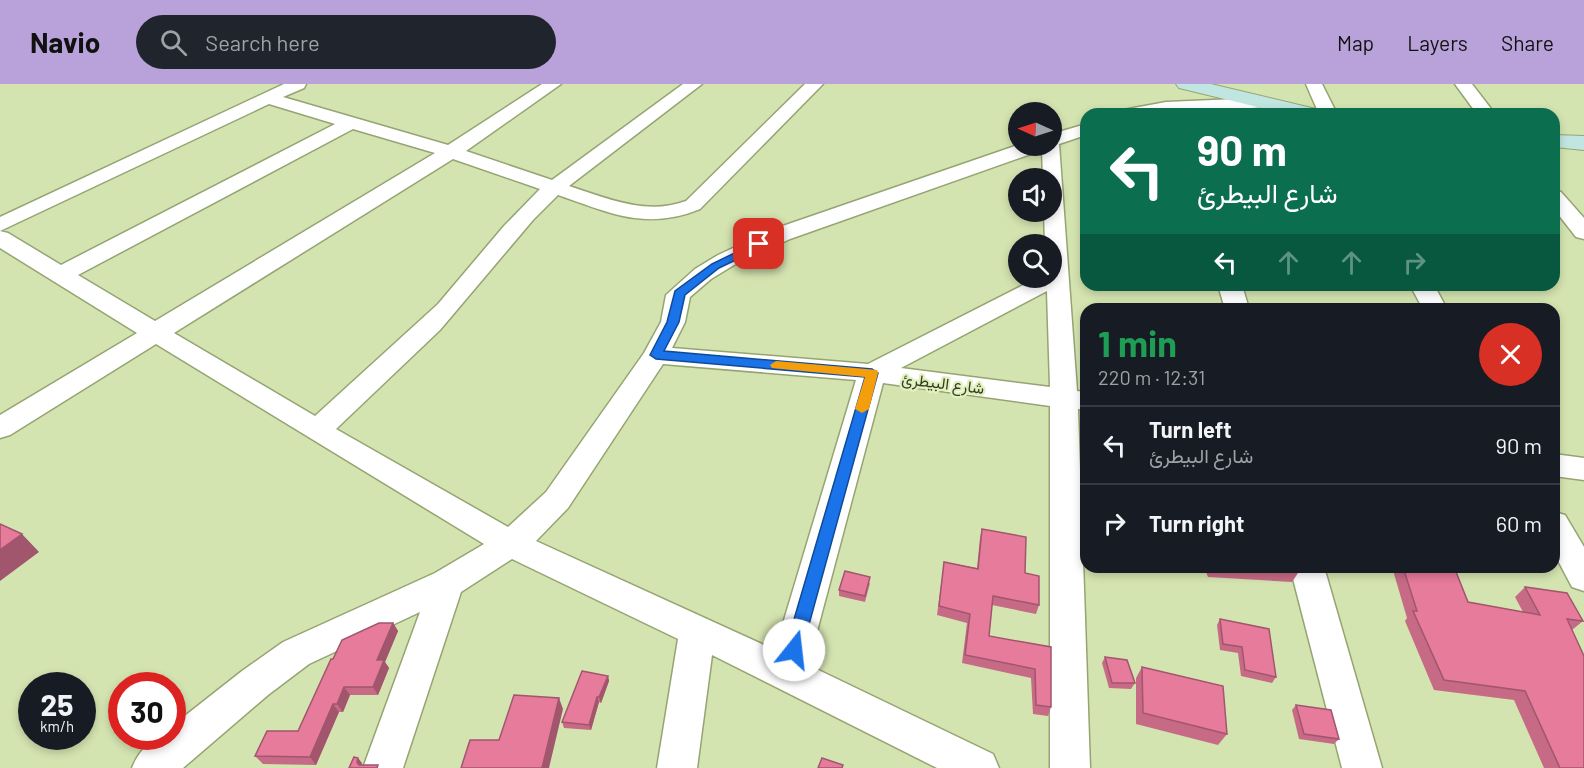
<!DOCTYPE html>
<meta charset="utf-8">
<style>
:root{--surface:#171b24;--page:#20242c;--text:#f1f3f6;--muted:#9ea1a6;--line:#363941;--accent:#b9a2d9}
body{margin:0;font-family:Barlow,Vazirmatn,sans-serif;background:var(--page);color:var(--text);height:100vh;display:flex;flex-direction:column;font-size:22px;white-space:nowrap}
*{box-sizing:border-box;margin:0}
p{font-size:20px;color:var(--muted)}
.icon{flex:none;width:33px;height:33px;fill:none;stroke:currentColor;stroke-width:2;stroke-linecap:round;stroke-linejoin:round}
.map{position:relative;flex:1;overflow:hidden}
.details{position:absolute;left:1080px;top:219px;width:480px;height:270px;display:flex;flex-direction:column;background:var(--surface);border-radius:18px;box-shadow:0 3px 9px #0003}
.details>*{flex:none}
.guide{position:absolute;left:1080px;top:24px;width:480px;height:183px;border-radius:18px;box-shadow:0 3px 9px #0003;background:#0b6e4f;color:#fff;overflow:hidden}
.needle{width:39px;rotate:273deg}
.buttons{position:absolute;left:1008px;top:18px;display:grid;gap:12px}
.buttons a{display:grid;place-items:center;width:54px;height:54px;border-radius:50%;background:var(--surface);box-shadow:0 3px 9px #0003;font-size:30px}
.speed{position:absolute;left:18px;top:588px;display:flex;gap:12px;font-size:30px;font-weight:700;text-align:center}
.speed>*{display:grid;place-content:center;width:78px;height:78px;border-radius:50%;background:var(--surface);box-shadow:0 3px 9px #0003;line-height:1}
.speed small{font-size:15px;font-weight:400}
.speed .limit{border:9px solid #d22;background:#fff;color:#111}
.pin{position:absolute;display:grid;place-items:center;width:51px;height:51px;color:#fff;margin:-26px;border-radius:12px;box-shadow:0 3px 9px #0006}
.me{position:absolute;width:66px;margin:-33px;rotate:16deg;stroke-linejoin:round;filter:drop-shadow(0 0 4px #0008)}
.turn{display:flex;align-items:center;gap:21px;height:126px;padding:0 18px;font-size:27px}
.turn .icon{width:78px;height:78px;stroke-width:2.5}
.turn b{display:block;font-size:42px;line-height:51px}
.lanes{display:flex;align-items:center;height:57px;padding:0 18px;background:#0003;justify-content:center;gap:30px;direction:ltr}
.lanes .off{opacity:.35}
.round{display:grid;place-items:center;flex:none;width:63px;height:63px;border-radius:32px;background:var(--page)}
.head{display:flex;align-items:center;justify-content:space-between;height:102px;padding:0 18px}
h1{font-size:36px;font-weight:700;line-height:45px;color:#1e9e55}
ul{padding:0;list-style:none}
li{display:flex;align-items:center;gap:18px;height:78px;padding:0 18px;border-top:2px solid var(--line)}
li div{flex:1}
li b{display:block;font-size:22px}
li em{font-style:normal}
header{display:flex;align-items:center;gap:36px;box-sizing:border-box;height:84px;padding:0 30px;background:var(--accent);color:#111}
header strong{font-size:28px}
nav{display:flex;gap:33px;margin-inline-start:auto;font-size:21px}
.search{width:420px;height:54px;background:var(--page);display:flex;align-items:center;gap:15px;box-sizing:border-box;padding:0 21px;border-radius:33px;color:var(--muted);font-size:22px}
.map>svg:first-child{display:block}
.lines{fill:none;stroke-linecap:round;stroke-linejoin:round}
.minor-casing{stroke:#95a472;stroke-width:3}
.secondary-casing{stroke:#95a472;stroke-width:2}
.minor{fill:#fff;fill-rule:evenodd}
.secondary{fill:#c1e6e1;fill-rule:evenodd}
.wall{fill:#c66a86}
.shaded-wall{fill:#a1566d}
.building{fill:#e67b9c;stroke:#a1566d;stroke-width:1.5}
.route{fill:#1a73e8;stroke:#114b97;stroke-width:1.5}
.slow{fill:#f59e0b}
.labels{text-anchor:middle;stroke-width:4.5;stroke-linejoin:round;paint-order:stroke}
.street-label{font-size:16px;fill:#363c27;stroke:#e1f1bd}
</style>
<header>
<strong>Navio</strong>
<div class="search"><svg class="icon" aria-label="search" viewBox="0 0 24 24"><circle cx="10" cy="10" r="6"/><path d="M15 15l6 6"/></svg>Search here</div>
<nav><a>Map</a><a>Layers</a><a>Share</a></nav>
</header>
<div class="map">
<svg width="1584" height="684" viewBox="0 0 1584 684">
<rect width="100%" height="100%" fill="#d4e4b0"/>
<g class="lines">
<!-- minor casing -->
<g class="minor-casing">
<g id="minor">
<path d="M284 0H306L304 4 283 13 448 61 542 0H561L466 67 552 96 683 0H702L569 102C607 114 646 132 686 117L805 0H823L700 125C646 147 610 129 558 111L533 136 440 246 336 345 508 443 546 408 644 269 661 238 666 211 695 185 718 171 774 145 1018 61 1052 62V50L1086 40V51L1059 60 1077 307 1086 308V326L1078 325 1090 684H1050V322L883 299 808 581 993 670 999 684H937L712 571 697 684H657L678 555 512 475 461 508 403 684H363L420 528 309 580 268 611 183 684H132C139 666 153 652 172 652V642L242 587 283 558 435 489 484 460 156 260 10 351 0 354V331L137 249 0 164V133ZM269 20 335 40 61 181 8 149 0 147ZM353 45 435 69 155 237 78 191ZM1042 66 1043 94H1052V128H1044L1045 160H1052V194H1037L868 280 672 264 685 238 690 213 711 195 734 181 790 155ZM453 75 540 105 504 142 438 220 315 332 174 249ZM1047 207 1050 303 901 284ZM663 280 856 296 775 566 536 457 568 424Z"/>
<path d="M1306 0H1322L1337 30H1319Z"/>
<path d="M1455 0H1472L1495 30H1477Z"/>
<path d="M1261 14 1267 15 1270 19 1267 23 1157 30H1120L1123 26 1166 18Z"/>
<path d="M1554 106 1561 108 1584 134V155L1576 153 1554 125Z"/>
<path d="M1218 201H1242L1249 225H1225Z"/>
<path d="M1410 201H1434L1447 225H1423Z"/>
<path d="M1554 370 1584 374V396L1554 392Z"/>
<path d="M1554 428 1565 431 1584 463V507L1572 503 1554 469Z"/>
<path d="M1290 483H1324L1382 684H1342Z"/>
</g>
</g>
<!-- secondary casing -->
<g class="secondary-casing">
<g id="secondary">
<path d="M1176 0H1211L1320 26 1323 30H1287L1179 4Z"/>
<path d="M1554 51 1584 52V66L1554 63Z"/>
</g>
</g>
<!-- minor -->
<use href="#minor" class="minor"/>
<!-- secondary -->
<use href="#secondary" class="secondary"/>
</g>
<!-- wall -->
<g class="wall">
<path d="M982 445 1025 489 1039 521 1036 530 992 521 989 552 1051 563V623L1048 632 1033 630 1031 594 962 579 967 539 937 531 944 478 977 484 980 454Z"/>
<path d="M1204 483H1299L1300 486 1292 498 1208 493Z"/>
<path d="M1392 483H1454L1468 518 1523 528 1515 513 1525 503 1583 537 1572 546 1584 684H1544L1514 616 1434 606 1405 537 1407 534Z"/>
<path d="M870 499 865 518 839 512V506Z"/>
<path d="M1220 535 1276 593 1272 599 1241 592 1238 569 1220 566 1217 541Z"/>
<path d="M393 539 398 547 385 578 389 584 378 611H350L343 628H339L316 681 263 680 255 672 298 647 333 575Z"/>
<path d="M1105 573 1135 599 1131 605 1109 604 1102 579Z"/>
<path d="M1142 583 1227 650 1218 661 1136 640V594Z"/>
<path d="M608 592 609 597 601 619 599 618 591 646 564 644 562 638Z"/>
<path d="M1296 621 1339 655 1334 660 1299 655 1292 626Z"/>
</g>
<!-- shaded-wall -->
<g class="shaded-wall">
<path d="M22 450 39 468 0 497V466Z"/>
<path d="M393 539 398 547 385 578 389 584 378 611 373 603 377 576Z"/>
<path d="M608 592 609 597 601 619 599 613Z"/>
<path d="M344 603 350 611 343 628 337 620Z"/>
<path d="M597 613 599 618 591 646 589 641Z"/>
<path d="M559 614 563 625 549 684H542Z"/>
<path d="M333 620 339 628 316 681 310 673Z"/>
<path d="M358 674 362 679 361 683 357 678Z"/>
</g>
<!-- building -->
<g class="building">
<path d="M0 440 22 450 0 466Z"/>
<path d="M982 445 1026 453 1025 489 1039 492V521L993 512 989 552 1051 563V623L1036 621 1035 585 965 571 970 530 939 522 944 478 978 485Z"/>
<path d="M1250 483H1299L1300 486Z"/>
<path d="M1403 483H1454L1468 518 1540 531 1525 503 1567 509 1583 537 1567 535 1584 572V684H1560L1525 607 1444 596 1413 527H1417Z"/>
<path d="M845 487 870 493 865 512 839 506Z"/>
<path d="M1220 535 1269 545 1276 593 1245 586 1242 563 1223 560Z"/>
<path d="M379 539H393L377 576H384L373 603H344L337 620H333L310 673 255 672 267 647H298L331 575H333L342 556Z"/>
<path d="M1105 573 1127 576 1135 599H1112Z"/>
<path d="M1142 583 1223 602 1227 650 1143 629Z"/>
<path d="M582 587 608 592 599 613H597L589 641 562 638Z"/>
<path d="M514 611 559 614 542 684H461L470 656H499Z"/>
<path d="M1296 621 1331 626 1339 655 1304 650Z"/>
<path d="M354 673 358 674 357 678 359 681H378L377 684H349Z"/>
<path d="M822 674 843 681 842 684H818Z"/>
</g>
<!-- route -->
<path class="route" d="M759 157 764 160 763 163 719 184 685 211 679 238 664 267 872 285 878 289 802 566 800 572 794 574 787 572 785 566 865 293 656 275 650 271 667 238 675 207 712 180Z"/>
<!-- slow -->
<path class="slow" d="M776 277 877 286 878 289 869 325 862 329 855 325 865 293 772 284 770 281Z"/>
<g class="labels">
<!-- street labels -->
<g class="street-label">
<text transform="translate(943 299) rotate(7)" y="6">شارع البيطرئ</text>
</g>
</g>
</svg>
<div class="buttons">
<a><svg class="needle" viewBox="-14 -14 28 28"><path d="M0-13l5 13h-10z" fill="#e53935"/><path d="M0 13l5-13h-10z" fill="#9ea1a6"/></svg></a>
<a><svg class="icon" aria-label="sound" viewBox="0 0 24 24"><path d="M4 9h4l5-4v14l-5-4H4zM17 9q2 3 0 6"/></svg></a>
<a><svg class="icon" aria-label="search" viewBox="0 0 24 24"><circle cx="10" cy="10" r="6"/><path d="M15 15l6 6"/></svg></a>
</div>
<div class="speed"><div>25<small>km/h</small></div><div class="limit">30</div></div>
<div class="pin" style="left:759px;top:160px;background:#d93025"><svg class="icon" aria-label="arrive" viewBox="0 0 24 24"><path d="M6 21V4h12l-3 4 3 4H6"/></svg></div>
<svg class="me" style="left:794px;top:566px" viewBox="-20 -20 40 40"><circle r="19" fill="#fff"/><path d="M0-13L10 11 0 6-10 11z" fill="#1a73e8"/></svg>
<div class="guide">
<div class="turn"><svg class="icon" aria-label="left" viewBox="0 0 24 24"><path d="M17 20v-9H6M10 6l-5 5 5 5"/></svg><div><b>90 m</b>شارع البيطرئ</div></div>
<div class="lanes"><svg class="icon" aria-label="left" viewBox="0 0 24 24"><path d="M17 20v-9H6M10 6l-5 5 5 5"/></svg><svg class="icon off" aria-label="ahead" viewBox="0 0 24 24"><path d="M12 20V5M6 11l6-6 6 6"/></svg><svg class="icon off" aria-label="ahead" viewBox="0 0 24 24"><path d="M12 20V5M6 11l6-6 6 6"/></svg><svg class="icon off" aria-label="right" viewBox="0 0 24 24"><path d="M7 20v-9h11M14 6l5 5-5 5"/></svg></div>
</div>
<section class="details">
<div class="head"><div><h1>1 min</h1><p>220 m · 12:31</p></div><a class="round" style="background:#d93025;color:#fff"><svg class="icon" aria-label="close" viewBox="0 0 24 24"><path d="M6 6l12 12M18 6L6 18"/></svg></a></div>
<ul>
<li><svg class="icon" aria-label="left" viewBox="0 0 24 24"><path d="M17 20v-9H6M10 6l-5 5 5 5"/></svg><div><b>Turn left</b><p>شارع البيطرئ</p></div><em>90 m</em></li>
<li><svg class="icon" aria-label="right" viewBox="0 0 24 24"><path d="M7 20v-9h11M14 6l5 5-5 5"/></svg><div><b>Turn right</b></div><em>60 m</em></li>
</ul>
</section>
</div>
